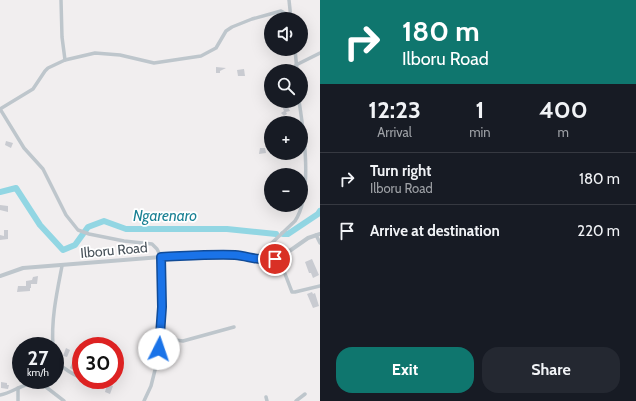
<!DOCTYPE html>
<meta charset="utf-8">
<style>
:root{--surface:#171b24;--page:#242831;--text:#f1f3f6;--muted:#9ea1a6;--line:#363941;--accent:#0f766e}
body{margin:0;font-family:Cabin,sans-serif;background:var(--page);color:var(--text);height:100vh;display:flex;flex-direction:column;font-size:15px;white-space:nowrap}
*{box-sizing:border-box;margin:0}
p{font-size:13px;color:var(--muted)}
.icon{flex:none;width:22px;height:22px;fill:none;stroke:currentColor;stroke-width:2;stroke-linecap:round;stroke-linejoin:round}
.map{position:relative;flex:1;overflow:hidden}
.sheet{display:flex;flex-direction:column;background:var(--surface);width:316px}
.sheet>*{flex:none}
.top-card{background:#0f766e;color:#fff;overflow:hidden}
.buttons{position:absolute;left:264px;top:12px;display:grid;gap:8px}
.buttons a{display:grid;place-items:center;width:44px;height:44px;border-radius:50%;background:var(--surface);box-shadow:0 4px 16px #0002;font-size:20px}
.speed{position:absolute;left:12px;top:337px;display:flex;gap:8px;font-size:20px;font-weight:700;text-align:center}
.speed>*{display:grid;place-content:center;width:52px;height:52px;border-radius:50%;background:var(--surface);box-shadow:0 4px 16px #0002;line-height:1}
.speed small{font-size:10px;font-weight:400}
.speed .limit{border:6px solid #d22;background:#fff;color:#111}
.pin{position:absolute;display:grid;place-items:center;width:34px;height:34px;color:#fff;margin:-17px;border:2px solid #fff;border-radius:50%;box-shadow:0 1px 4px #0007}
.me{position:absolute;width:44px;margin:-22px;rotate:4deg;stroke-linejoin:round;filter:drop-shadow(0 0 3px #0008)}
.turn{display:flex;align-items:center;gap:14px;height:84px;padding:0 16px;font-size:18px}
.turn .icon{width:52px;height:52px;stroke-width:2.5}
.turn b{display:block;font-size:28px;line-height:34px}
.eta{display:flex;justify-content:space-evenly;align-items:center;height:68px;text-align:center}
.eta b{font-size:24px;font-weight:800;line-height:28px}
.action{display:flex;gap:8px;margin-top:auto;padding:8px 16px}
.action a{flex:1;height:46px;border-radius:16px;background:var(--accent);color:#fff;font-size:16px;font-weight:800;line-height:46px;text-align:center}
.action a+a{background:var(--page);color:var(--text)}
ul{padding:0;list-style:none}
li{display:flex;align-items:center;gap:12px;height:52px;padding:0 16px;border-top:1px solid var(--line)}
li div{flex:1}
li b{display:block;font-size:15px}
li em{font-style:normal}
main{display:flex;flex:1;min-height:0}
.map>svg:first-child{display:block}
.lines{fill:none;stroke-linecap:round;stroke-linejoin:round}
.river{stroke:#92d6e3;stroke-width:6}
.building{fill:#c9cbd1}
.minor{stroke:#bec6cc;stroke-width:3.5}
.tertiary{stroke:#bec6cc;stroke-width:4}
.route-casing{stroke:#114b97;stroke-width:10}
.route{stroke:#1a73e8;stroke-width:7}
.labels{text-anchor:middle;stroke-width:3.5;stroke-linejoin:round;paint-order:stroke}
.street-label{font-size:14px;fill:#48525a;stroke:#fff}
.water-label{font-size:15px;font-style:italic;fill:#1a8194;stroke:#fff}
</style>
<main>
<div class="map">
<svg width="320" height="401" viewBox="0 0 320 401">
<rect width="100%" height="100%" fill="#f1eeef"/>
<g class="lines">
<!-- river -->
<g class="river">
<path d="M0 192 16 188 40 225 63 250 75 245 88 227 104 221 126 229H227L276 234"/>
<path d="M283 234H288L318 214 320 211"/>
</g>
</g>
<!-- building -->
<g class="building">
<path d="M216 67 226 68 220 71V73H216Z"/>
<path d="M244 69 245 76H238L237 70Z"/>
<path d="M289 102 290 106 288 107 290 111 286 112 287 114 284 116 281 113 284 111 282 106 284 105V103Z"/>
<path d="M6 141 13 143 11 148 5 145Z"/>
<path d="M260 148H265L266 153 259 154Z"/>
<path d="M0 205 8 206V212L0 210Z"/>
<path d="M4 230H8V239L0 240V235L4 236Z"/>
<path d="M312 259 319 275 313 278 311 273H309L305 262Z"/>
<path d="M38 276 37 284H31V288H30V291L17 292 18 286H26V281L32 280 33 277Z"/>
<path d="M312 292 313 294 315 293 319 306 313 308 307 294Z"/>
<path d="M66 348 70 350 67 357 63 356Z"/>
<path d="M72 363 81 366V374L70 368Z"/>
<path d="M1 382 7 383V385H9L8 389 1 388Z"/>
<path d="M107 384 113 386 110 394 105 392Z"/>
</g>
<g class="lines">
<!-- minor -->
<g class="minor">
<path d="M61 0 62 37 65 60"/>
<path d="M289 0 291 19"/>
<path d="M295 49 297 71"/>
<path d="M296 65 320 53"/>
<path d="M0 109 24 148 43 169 66 215 78 230 89 234 124 241 152 244 157 249 161 257 162 307 158 358 151 386 144 401"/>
<path d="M0 109 33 89 45 71 48 68 65 60 95 53 120 55 154 63 201 56 216 48 226 31 232 27 252 19 281 11 290 16"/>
<path d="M316 235 320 243"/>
<path d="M256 258 295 221C313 194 304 133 299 101"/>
<path d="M279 258 292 292H295L320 286"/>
<path d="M160 338 183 341 234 327"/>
<path d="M53 346C51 319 57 292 62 266"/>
<path d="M55 362C64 367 71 375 81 377"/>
<path d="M46 387 64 401"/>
<path d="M18 388V401"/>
<path d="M0 395C11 393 19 386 30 384 36 384 41 386 46 387L49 380"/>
<path d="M266 397 267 401"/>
<path d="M296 401 305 394"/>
</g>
<!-- tertiary -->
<path class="tertiary" d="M0 276 23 268 161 257 231 255 272 260 281 257 308 238 320 234"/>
</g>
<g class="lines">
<!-- route casing -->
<g class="route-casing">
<path id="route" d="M159 349 162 307 161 257C186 256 211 254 235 255 248 256 262 262 275 259"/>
</g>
<!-- route -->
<use href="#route" class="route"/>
</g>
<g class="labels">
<!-- street labels -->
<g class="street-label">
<text transform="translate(114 250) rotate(-5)" y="5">Ilboru Road</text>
</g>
<!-- water labels -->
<g class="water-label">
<text x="165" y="221">Ngarenaro</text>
</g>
</g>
</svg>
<div class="buttons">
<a><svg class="icon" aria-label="sound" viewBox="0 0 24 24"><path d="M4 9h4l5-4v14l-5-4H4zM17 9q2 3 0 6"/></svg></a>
<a><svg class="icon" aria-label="search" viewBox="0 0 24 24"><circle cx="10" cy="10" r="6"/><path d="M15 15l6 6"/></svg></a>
<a>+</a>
<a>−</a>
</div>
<div class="speed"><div>27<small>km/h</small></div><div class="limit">30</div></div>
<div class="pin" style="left:275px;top:259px;background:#d93025"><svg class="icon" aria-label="arrive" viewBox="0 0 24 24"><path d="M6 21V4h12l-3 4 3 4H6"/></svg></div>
<svg class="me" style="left:159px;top:349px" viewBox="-20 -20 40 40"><circle r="19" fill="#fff"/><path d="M0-13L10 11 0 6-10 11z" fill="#1a73e8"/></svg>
</div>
<section class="sheet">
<div class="top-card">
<div class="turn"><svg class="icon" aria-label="right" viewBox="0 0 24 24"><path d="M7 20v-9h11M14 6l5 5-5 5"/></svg><div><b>180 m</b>Ilboru Road</div></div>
</div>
<div class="eta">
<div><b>12:23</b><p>Arrival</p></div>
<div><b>1</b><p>min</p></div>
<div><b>400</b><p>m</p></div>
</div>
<ul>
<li><svg class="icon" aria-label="right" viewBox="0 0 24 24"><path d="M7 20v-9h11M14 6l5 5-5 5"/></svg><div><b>Turn right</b><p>Ilboru Road</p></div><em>180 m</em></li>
<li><svg class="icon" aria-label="arrive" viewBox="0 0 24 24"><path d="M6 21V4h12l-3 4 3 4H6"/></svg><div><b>Arrive at destination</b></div><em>220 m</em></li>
</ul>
<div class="action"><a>Exit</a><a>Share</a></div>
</section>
</main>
